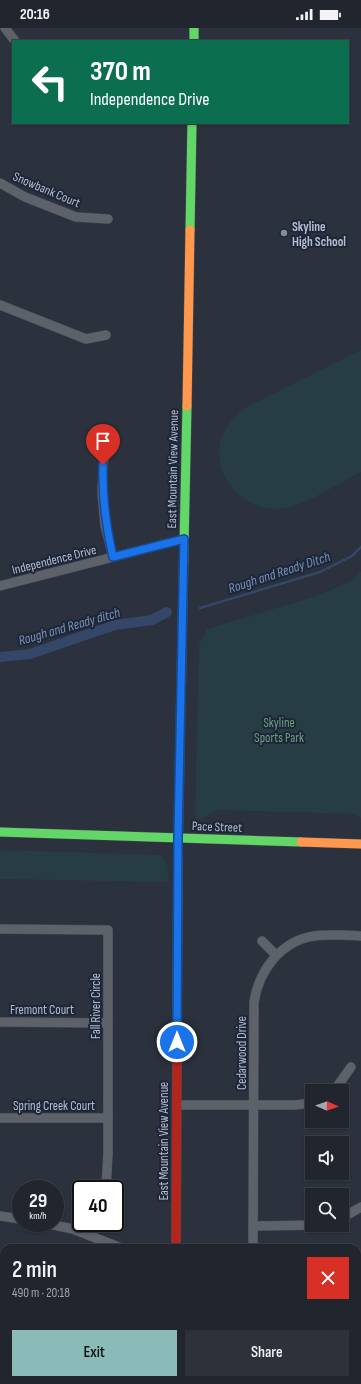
<!DOCTYPE html>
<meta charset="utf-8">
<style>
:root{--surface:#20252e;--page:#2d313a;--text:#f1f3f6;--muted:#a2a5aa;--line:#3d424a;--accent:#8bbbb9}
body{margin:0;font-family:"Sofia Sans Condensed",sans-serif;background:var(--page);color:var(--text);height:100vh;display:flex;flex-direction:column;font-size:15px;white-space:nowrap}
*{box-sizing:border-box;margin:0}
p{font-size:13px;color:var(--muted)}
.icon{flex:none;width:22px;height:22px;fill:none;stroke:currentColor;stroke-width:2;stroke-linecap:round;stroke-linejoin:round}
.map{position:relative;flex:1;overflow:hidden}
.sheet{position:absolute;left:0px;top:1216px;width:361px;height:140px;display:flex;flex-direction:column;background:var(--surface);border-radius:12px 12px 0 0;box-shadow:0 1px 3px #0004,0 0 0 1px var(--line)}
.sheet>*{flex:none}
.banner{position:absolute;left:12px;top:12px;width:337px;height:84px;border-radius:0px;box-shadow:0 1px 3px #0004,0 0 0 1px var(--line);background:#0b6e4f;color:#fff;overflow:hidden}
.needle{width:26px;rotate:92deg}
.controls{position:absolute;left:305px;top:1056px;display:grid;gap:8px}
.controls a{display:grid;place-items:center;width:44px;height:44px;border-radius:0px;background:var(--surface);box-shadow:0 1px 3px #0004,0 0 0 1px var(--line);font-size:20px}
.speed{position:absolute;left:12px;top:1152px;display:flex;gap:8px;font-size:20px;font-weight:700;text-align:center}
.speed>*{display:grid;place-content:center;width:52px;height:52px;border-radius:50%;background:var(--surface);box-shadow:0 1px 3px #0004,0 0 0 1px var(--line);line-height:1}
.speed small{font-size:10px;font-weight:400}
.speed .limit{border:2px solid #111;border-radius:6px;background:#fff;color:#111}
.pin{position:absolute;display:grid;place-items:center;width:34px;height:34px;color:#fff;margin:-41px -17px;border-radius:50% 50% 50% 0;rotate:-45deg;box-shadow:0 0 4px #0007}
.pin .icon{rotate:45deg}
.me{position:absolute;width:44px;margin:-22px;rotate:0deg;stroke-linejoin:round;filter:drop-shadow(0 0 3px #0008)}
.turn{display:flex;align-items:center;gap:14px;height:84px;padding:0 12px;font-size:18px}
.turn .icon{width:52px;height:52px;stroke-width:2.5}
.turn b{display:block;font-size:28px;line-height:34px}
.round{display:grid;place-items:center;flex:none;width:42px;height:42px;border-radius:0px;background:var(--page)}
.head{display:flex;align-items:center;justify-content:space-between;height:68px;padding:0 12px}
h1{font-size:24px;font-weight:600;line-height:30px}
.cta{display:flex;gap:8px;margin-top:auto;padding:8px 12px}
.cta a{flex:1;height:46px;border-radius:0px;background:var(--accent);color:#111;font-size:16px;font-weight:600;line-height:46px;text-align:center}
.cta a+a{background:var(--page);color:var(--text)}
.status{display:flex;justify-content:space-between;align-items:center;height:28px;padding:0 20px;background:var(--surface);direction:ltr}
.status svg{height:11px;fill:currentColor}
.map>svg:first-child{display:block}
.green{fill:#273d44}
.lines{fill:none;stroke-linecap:round;stroke-linejoin:round}
.stream{stroke:#354769;stroke-width:2.5}
.canal{stroke:#354769;stroke-width:10}
.street-casing{stroke:#484d56;stroke-width:10}
.fast-casing{stroke:#484d56;stroke-width:10}
.slow-casing{stroke:#484d56;stroke-width:10}
.jam-casing{stroke:#484d56;stroke-width:10}
.street{stroke:#5d616a;stroke-width:9}
.fast{stroke:#63d668;stroke-width:9}
.slow{stroke:#ff974d;stroke-width:9}
.jam{stroke:#b3261e;stroke-width:9}
.route-casing{stroke:#114b97;stroke-width:10}
.route{stroke:#1a73e8;stroke-width:7}
.poi-dot{fill:#858c9b;stroke:#1d2739;stroke-width:1.5}
.labels{text-anchor:middle;stroke-width:4;stroke-linejoin:round;paint-order:stroke}
.street-label{font-size:13px;fill:#b6bdcd;stroke:#1d2739}
.poi-label{font-size:13px;font-weight:bold;fill:#b6bdcd;stroke:#1d2739;text-anchor:start}
.park-label{font-size:13px;fill:#6ba07c;stroke:#1d2739}
.water-label{font-size:14px;font-style:italic;fill:#7b90b7;stroke:#1d2739}
</style>
<div class="status"><b>20:16</b><svg viewBox="0 0 49 12"><path d="M0 12V9h3v3zM5 12V6h3v6zM10 12V3h3v9zM15 12V0h3v12zM26 1h20v11H26zM47 4h2v5h-2z"/></svg></div>
<div class="map">
<svg width="361" height="1356" viewBox="0 0 361 1356">
<rect width="100%" height="100%" fill="#2b313d"/>
<!-- green -->
<g class="green">
<path d="M361 322V444C340 455 299 481 278 481 241 482 209 445 222 409 227 396 235 389 245 380Z"/>
<path d="M361 544V790L354 786 217 782 202 791H197L195 786 199 616 207 601 310 570 350 554Z"/>
<path d="M0 822 161 827C169 835 168 842 168 854L0 851Z"/>
</g>
<g class="lines">
<!-- stream -->
<path class="stream" d="M200 580 320 544 352 528 361 519"/>
<!-- canal -->
<path class="canal" d="M0 629 30 626 115 597 152 592 167 584"/>
<!-- street casing -->
<g class="street-casing">
<g id="street">
<path d="M5 0 15 13"/>
<path d="M0 155 25 169 76 189 108 191"/>
<path d="M0 277 86 311 106 307"/>
<path d="M104 423 102 464 105 497 113 529"/>
<path d="M0 558 184 511"/>
<path d="M0 901 108 902V1125L106 1161"/>
<path d="M262 913 276 927"/>
<path d="M0 994 108 995"/>
<path d="M334 1063 351 1039"/>
<path d="M177 1077H295L312 1075"/>
<path d="M0 1090H108"/>
<path d="M0 1188 21 1191"/>
<path d="M342 1190 361 1179"/>
<path d="M44 1195 73 1201 121 1220"/>
<path d="M253 1198 322 1197"/>
<path d="M90 1208 94 1195"/>
<path d="M253 1220 254 974C259 942 281 913 314 908 329 906 346 907 361 908"/>
<path d="M0 1296H4"/>
<path d="M357 1310 361 1308"/>
<path d="M106 1352 107 1356"/>
<path d="M253 1352V1356"/>
</g>
</g>
<!-- fast casing -->
<g class="fast-casing">
<g id="fast">
<path d="M194 0V13"/>
<path d="M190 202 192 95"/>
<path d="M183 565 187 378"/>
<path d="M0 804 301 814"/>
<path d="M177 1024 178 824"/>
<path d="M175 1352V1356"/>
</g>
</g>
<!-- slow casing -->
<g class="slow-casing">
<g id="slow">
<path d="M187 378 190 202"/>
<path d="M301 814 361 816"/>
</g>
</g>
<!-- jam casing -->
<g class="jam-casing">
<g id="jam">
<path d="M178 824 183 565"/>
<path d="M176 1220 177 1024"/>
</g>
</g>
<!-- street -->
<use href="#street" class="street"/>
<!-- fast -->
<use href="#fast" class="fast"/>
<!-- slow -->
<use href="#slow" class="slow"/>
<!-- jam -->
<use href="#jam" class="jam"/>
</g>
<g class="lines">
<!-- route casing -->
<g class="route-casing">
<path id="route" d="M103 437C102 469 106 498 113 529L184 511 178 810 177 1014"/>
</g>
<!-- route -->
<use href="#route" class="route"/>
</g>
<!-- markers -->
<circle class="poi-dot" cx="284" cy="205" r="4"/>
<g class="labels">
<!-- street labels -->
<g class="street-label">
<text transform="translate(47 161) rotate(23)" y="5">Snowbank Court</text>
<text transform="translate(172 441) rotate(-89)" y="5">East Mountain View Avenue</text>
<text transform="translate(54 531) rotate(-14)" y="5">Independence Drive</text>
<text transform="translate(217 798) rotate(2)" y="5">Pace Street</text>
<text transform="translate(95 978) rotate(-90)" y="5">Fall River Circle</text>
<text x="42" y="986">Fremont Court</text>
<text transform="translate(241 1025) rotate(-90)" y="5">Cedarwood Drive</text>
<text x="54" y="1082">Spring Creek Court</text>
<text transform="translate(163 1113) rotate(-90)" y="5">East Mountain View Avenue</text>
</g>
<!-- poi labels -->
<g class="poi-label">
<text x="292" y="203">Skyline<tspan x="292" dy="15">High School</tspan></text>
</g>
<!-- park labels -->
<g class="park-label">
<text x="279" y="699">Skyline<tspan x="279" dy="15">Sports Park</tspan></text>
</g>
<!-- water labels -->
<g class="water-label">
<text transform="translate(279 544) rotate(-18)" y="5">Rough and Ready Ditch</text>
<text transform="translate(69 598) rotate(-16)" y="5">Rough and Ready ditch</text>
</g>
</g>
</svg>
<div class="controls">
<a><svg class="needle" viewBox="-14 -14 28 28"><path d="M0-13l5 13h-10z" fill="#e53935"/><path d="M0 13l5-13h-10z" fill="#a2a5aa"/></svg></a>
<a><svg class="icon" aria-label="sound" viewBox="0 0 24 24"><path d="M4 9h4l5-4v14l-5-4H4zM17 9q2 3 0 6"/></svg></a>
<a><svg class="icon" aria-label="search" viewBox="0 0 24 24"><circle cx="10" cy="10" r="6"/><path d="M15 15l6 6"/></svg></a>
</div>
<div class="speed"><div>29<small>km/h</small></div><div class="limit">40</div></div>
<div class="pin" style="left:103px;top:437px;background:#d93025"><svg class="icon" aria-label="arrive" viewBox="0 0 24 24"><path d="M6 21V4h12l-3 4 3 4H6"/></svg></div>
<svg class="me" style="left:177px;top:1014px" viewBox="-20 -20 40 40"><circle r="17" fill="#1a73e8" stroke="#fff" stroke-width="3"/><path d="M0-11L8 9 0 5-8 9z" fill="#fff"/></svg>
<div class="banner">
<div class="turn"><svg class="icon" aria-label="left" viewBox="0 0 24 24"><path d="M17 20v-9H6M10 6l-5 5 5 5"/></svg><div><b>370 m</b>Independence Drive</div></div>
</div>
<section class="sheet">
<div class="head"><div><h1>2 min</h1><p>490 m · 20:18</p></div><a class="round" style="background:#d93025;color:#fff"><svg class="icon" aria-label="close" viewBox="0 0 24 24"><path d="M6 6l12 12M18 6L6 18"/></svg></a></div>
<div class="cta"><a>Exit</a><a>Share</a></div>
</section>
</div>
